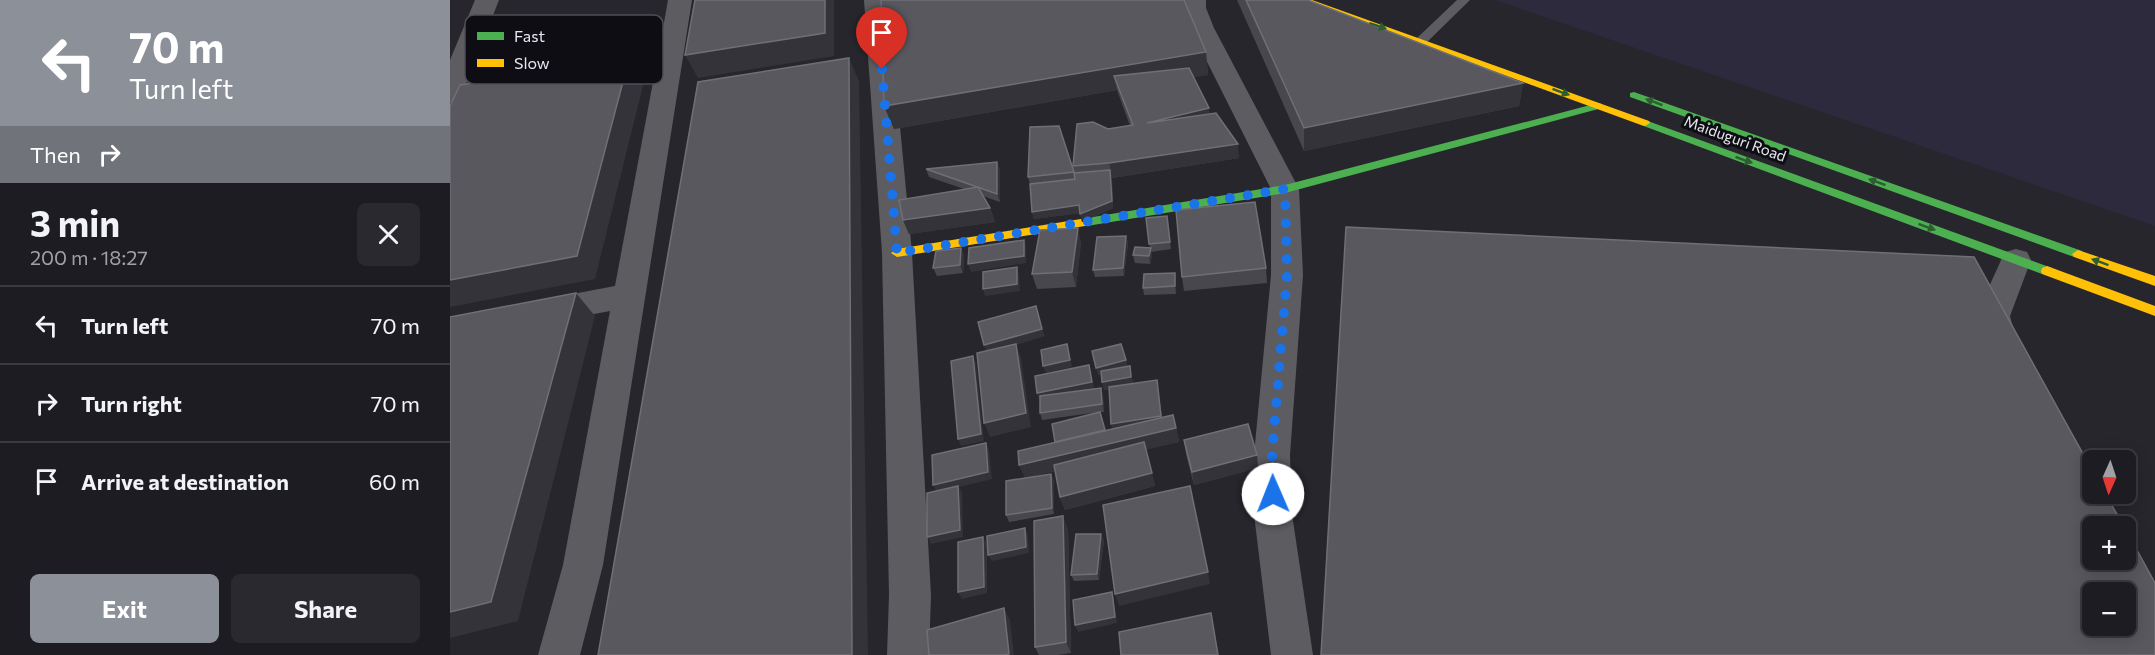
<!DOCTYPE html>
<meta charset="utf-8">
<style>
:root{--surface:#1d1c22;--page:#2a292f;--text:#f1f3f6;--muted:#a0a1a5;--line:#3b3a40;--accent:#8c9099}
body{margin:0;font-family:Commissioner,sans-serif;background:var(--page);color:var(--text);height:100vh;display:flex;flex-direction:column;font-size:22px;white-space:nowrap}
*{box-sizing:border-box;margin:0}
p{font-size:20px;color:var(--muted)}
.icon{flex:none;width:33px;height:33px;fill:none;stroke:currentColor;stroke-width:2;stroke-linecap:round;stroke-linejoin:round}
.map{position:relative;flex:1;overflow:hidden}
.panel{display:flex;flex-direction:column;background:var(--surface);width:450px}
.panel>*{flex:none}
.guide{background:#8c9099;color:#fff;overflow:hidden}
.needle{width:39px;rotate:183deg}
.buttons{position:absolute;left:1632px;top:450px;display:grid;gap:12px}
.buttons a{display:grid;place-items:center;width:54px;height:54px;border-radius:9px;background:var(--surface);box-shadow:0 3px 15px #0003,0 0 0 2px var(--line);font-size:30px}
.pin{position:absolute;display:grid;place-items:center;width:51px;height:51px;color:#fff;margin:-62px -26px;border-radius:50% 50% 50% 0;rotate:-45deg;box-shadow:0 0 6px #0007}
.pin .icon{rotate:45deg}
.me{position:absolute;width:66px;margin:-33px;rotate:359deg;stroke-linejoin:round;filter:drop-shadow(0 0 4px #0008)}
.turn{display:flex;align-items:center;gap:21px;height:126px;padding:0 30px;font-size:27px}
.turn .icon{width:78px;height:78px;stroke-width:2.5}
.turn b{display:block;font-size:42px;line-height:51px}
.then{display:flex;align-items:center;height:57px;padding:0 30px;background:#0003;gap:12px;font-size:22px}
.round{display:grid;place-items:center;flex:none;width:63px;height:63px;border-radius:9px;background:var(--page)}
.head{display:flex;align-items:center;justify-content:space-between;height:102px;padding:0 30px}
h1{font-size:36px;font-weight:700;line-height:45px}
.action{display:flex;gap:12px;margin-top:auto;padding:12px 30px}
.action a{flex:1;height:69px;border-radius:9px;background:var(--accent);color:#fff;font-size:24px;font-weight:700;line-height:69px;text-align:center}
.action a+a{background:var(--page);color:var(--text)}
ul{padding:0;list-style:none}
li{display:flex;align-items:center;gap:18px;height:78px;padding:0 30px;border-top:2px solid var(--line)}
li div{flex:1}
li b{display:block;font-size:22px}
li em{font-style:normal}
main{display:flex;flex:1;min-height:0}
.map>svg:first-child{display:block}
.built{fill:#2c2a3c}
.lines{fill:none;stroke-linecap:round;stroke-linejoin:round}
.lane{fill:#5d5d61;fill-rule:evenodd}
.street{fill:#5d5d61;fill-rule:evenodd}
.fast{fill:#4caf50;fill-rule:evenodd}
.slow{fill:#ffc107;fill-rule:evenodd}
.wall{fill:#48474d}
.shaded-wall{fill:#343339}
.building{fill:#59585f;stroke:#6f6f75;stroke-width:1.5;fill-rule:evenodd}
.oneway{fill:#2d5e32}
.route{stroke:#1a73e8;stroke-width:10;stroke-dasharray:0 18}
.labels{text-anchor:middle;stroke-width:6;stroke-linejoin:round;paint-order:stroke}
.street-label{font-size:15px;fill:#e7e7ef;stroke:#0e0d13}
.key{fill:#0e0d13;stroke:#4f4e55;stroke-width:1.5}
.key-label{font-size:16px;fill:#e7e7ef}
</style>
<main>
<section class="panel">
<div class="guide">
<div class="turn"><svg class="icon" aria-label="left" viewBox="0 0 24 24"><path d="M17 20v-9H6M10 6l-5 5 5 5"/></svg><div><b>70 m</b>Turn left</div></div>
<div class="then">Then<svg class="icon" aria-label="right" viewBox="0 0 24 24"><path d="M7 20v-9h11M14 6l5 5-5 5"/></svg></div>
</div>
<div class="head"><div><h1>3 min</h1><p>200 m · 18:27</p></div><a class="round"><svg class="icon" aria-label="close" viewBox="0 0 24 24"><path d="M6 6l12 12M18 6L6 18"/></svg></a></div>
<ul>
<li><svg class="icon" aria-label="left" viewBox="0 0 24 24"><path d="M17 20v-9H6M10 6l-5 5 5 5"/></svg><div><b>Turn left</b></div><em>70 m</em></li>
<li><svg class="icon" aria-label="right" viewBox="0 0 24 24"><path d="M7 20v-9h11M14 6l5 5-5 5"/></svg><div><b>Turn right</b></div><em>70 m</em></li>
<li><svg class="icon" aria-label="arrive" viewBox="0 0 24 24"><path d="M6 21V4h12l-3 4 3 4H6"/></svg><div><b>Arrive at destination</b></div><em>60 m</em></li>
</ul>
<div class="action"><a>Exit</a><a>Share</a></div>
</section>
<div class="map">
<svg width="1705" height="655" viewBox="0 0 1705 655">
<rect width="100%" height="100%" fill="#27262d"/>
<!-- built -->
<path class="built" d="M1045 0H1705V226Z"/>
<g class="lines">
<!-- lane -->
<path class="lane" d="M1007 0H1020L975 44H967V38Z"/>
<!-- street -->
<g class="street">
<path d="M25 0H49L16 84 50 78 59 81 63 86 59 91 0 103V60Z"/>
<path d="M218 0H242L153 565 130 655H88L113 565 160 311 91 324 79 321 75 312 79 303 91 300 165 286 206 66 139 79 130 76 126 71 130 66 139 63 209 51Z"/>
<path d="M414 0H438L462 253 481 595 479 655H437L439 595 432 253Z"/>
<path d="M732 0H756V8L764 28 849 189 853 275 840 455 842 514 863 655H821L804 514V455L821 275V189L740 28 732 8Z"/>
<path d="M1566 249 1577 252 1581 260 1560 316 1568 346 1563 355 1551 359 1539 355C1519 317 1536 296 1551 260L1555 252Z"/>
</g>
<!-- fast -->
<g class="fast">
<path d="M1184 92 1632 251 1634 254 1632 257H1624L1180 97V93Z"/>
<path d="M1148 103 1152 104V108L835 193 637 226 631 222 637 218 835 185Z"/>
<path d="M1195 120 1602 268 1603 271 1602 274H1592L1191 125V121Z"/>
</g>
<!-- slow -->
<g class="slow">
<path d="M848 0H862L1199 121 1200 123 1195 126 1191 125Z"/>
<path d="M637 218 643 222 641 225 447 257 441 253 447 249Z"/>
<path d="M1628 250 1705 276V286L1624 257 1622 254Z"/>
<path d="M1597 266 1705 306V316L1592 274 1591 271 1592 268Z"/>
</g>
</g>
<!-- wall -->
<g class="wall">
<path d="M787 0H858L1073 83 1069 106 854 151Z"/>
<path d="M756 52 758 75 743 77 759 114 789 158 662 178 663 208 632 222 630 213 584 219 582 212 580 184 578 177 624 172 625 179 623 166 658 129 680 126 667 90 444 129 434 106Z"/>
<path d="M476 169H550V202L533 196 540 208 545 222 459 234 453 220 514 189 479 177Z"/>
<path d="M717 216 721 249 701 252 702 256 700 264 685 263 683 255 700 248 696 218Z"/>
<path d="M676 236 678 243 674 276 645 277 643 270Z"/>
<path d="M631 242 626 287 587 289 582 274Z"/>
<path d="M511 248 514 256 513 273 487 276 483 268Z"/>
<path d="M816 268 817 283 734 291 732 277Z"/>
<path d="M725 273 726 280V294L694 295 693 288Z"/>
<path d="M676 360 677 366H680L683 384 707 380 712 417 726 428 729 442 696 449 705 486 615 510 610 497 605 471 575 478 601 474 604 481V514L559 522 556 515 574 478 605 442 649 412 592 420 590 413 639 365 644 389 653 395 654 412H650L655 430 662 429 659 389 654 390 651 374 648 375Z"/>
<path d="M734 440 807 455 808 468 744 485 736 454Z"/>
<path d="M618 529 621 653 608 655H589L585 647Z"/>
<path d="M654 540 649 580 624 581 621 575Z"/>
</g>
<!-- shaded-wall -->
<g class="shaded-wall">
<path d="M375 0H384V56L248 78 235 55Z"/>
<path d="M756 52 758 75 669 90 664 76 667 90 444 129 434 106Z"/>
<path d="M399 58 409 81 418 655H402Z"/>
<path d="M179 59 194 82 145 279 0 307V280Z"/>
<path d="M1073 83 1069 106 854 151V128Z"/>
<path d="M759 108 760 123H697Z"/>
<path d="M788 144 789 158 662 178 659 163Z"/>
<path d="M547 162 550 169V202L547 194Z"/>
<path d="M660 170 662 178 663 208 632 222 630 214Z"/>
<path d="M629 205 631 213 584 219 582 212Z"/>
<path d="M540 208 545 222 459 234 453 220Z"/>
<path d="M628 228 631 242 626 287 622 272Z"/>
<path d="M676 236 678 243 674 276 673 268Z"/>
<path d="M574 240 576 247V263L521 272 518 264Z"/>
<path d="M511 248 514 256 513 273 510 265Z"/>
<path d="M701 248 702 256 700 264 699 256Z"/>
<path d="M567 267 569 275 570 291 535 296 533 289Z"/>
<path d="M725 273 726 280V294L725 286Z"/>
<path d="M126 293 145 316 68 621 0 638V612Z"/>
<path d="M592 329 595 336 566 345 571 358 581 427 540 437 534 423 537 353 534 345Z"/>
<path d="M617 344 622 367 596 373 593 366Z"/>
<path d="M523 356 526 363 534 441 511 446 508 439Z"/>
<path d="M676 360 678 368 648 375 646 368Z"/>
<path d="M639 365 644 389 589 400 587 393Z"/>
<path d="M680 366 683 385 654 390 652 382Z"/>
<path d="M707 380 712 423 663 431 661 424Z"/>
<path d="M651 388 653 395 654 412 652 404Z"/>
<path d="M726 428 729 442 575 478 569 465Z"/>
<path d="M536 443 539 450 542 479 509 487 512 493 513 537 481 544 477 537 487 492 483 485Z"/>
<path d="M807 455 808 468 744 485 742 472Z"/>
<path d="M702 473 705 486 615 510 610 497Z"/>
<path d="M601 474 604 481V514L602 508Z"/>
<path d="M613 516 618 529 621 653 616 642Z"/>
<path d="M575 528 578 535 579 553 542 561 538 555Z"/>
<path d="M651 534 654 540 649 580 647 574Z"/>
<path d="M533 537 537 544V593L512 599 508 592Z"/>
<path d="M758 572 760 584 669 606 665 594Z"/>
<path d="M662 592 664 598 667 623 628 632 625 625Z"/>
<path d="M554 608 560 620 564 655H554Z"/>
</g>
<!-- building -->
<g class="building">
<path d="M245 0H375V33L235 55Z"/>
<path d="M431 0H734L756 52 434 106Z"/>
<path d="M796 0H858L1073 83 854 128Z"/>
<path d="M399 58 402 655H148L248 82Z"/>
<path d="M179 59 127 256 0 280V106L10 85Z"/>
<path d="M739 68 759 108 697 123 766 113 788 144 659 163 623 166 627 124 643 122 658 129 683 125 664 76Z"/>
<path d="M609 126 624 172 578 177 580 127Z"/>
<path d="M547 162V194L476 169Z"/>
<path d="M660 170 662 201 630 214 629 205 582 212 580 184 625 179 624 173Z"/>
<path d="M528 187 540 208 453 220 449 200Z"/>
<path d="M805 202 816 268 732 277 726 210Z"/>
<path d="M717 216 720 242 699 244 696 218Z"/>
<path d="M896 227 1524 257 1642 470V494H1655L1674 526H1642V560H1676V530L1705 583V655H871ZM1642 592H1676V626H1642Z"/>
<path d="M628 228 622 272 582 274 590 230Z"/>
<path d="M676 236 673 268 643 270 647 237Z"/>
<path d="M574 240V256L518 264 519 248Z"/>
<path d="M685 247 701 248 699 256 683 255Z"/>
<path d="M511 248 510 265 483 268 486 251Z"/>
<path d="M567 267V284L533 289V272Z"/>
<path d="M725 273V286L693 288 694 274Z"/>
<path d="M126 293 41 602 0 612V317Z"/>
<path d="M586 306 592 329 534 345 528 322Z"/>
<path d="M566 344 576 413 534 423 527 353Z"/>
<path d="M617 344 620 360 593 366 591 350Z"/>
<path d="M671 344 676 360 646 368 642 351Z"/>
<path d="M523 356 531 434 508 439 501 361Z"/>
<path d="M639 365 642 382 587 393 585 376Z"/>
<path d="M680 366 681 377 652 382 651 371Z"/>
<path d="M707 380 711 416 661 424 659 387Z"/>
<path d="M651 388 652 404 590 413V396Z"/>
<path d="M650 412 655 430 605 442 602 424Z"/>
<path d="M723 415 726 428 569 465 568 451Z"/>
<path d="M798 424 807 455 742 472 734 440Z"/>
<path d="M694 442 702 473 610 497 604 465Z"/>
<path d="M536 443 538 472 483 485 482 455Z"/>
<path d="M601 474 602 508 556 515V481Z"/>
<path d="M508 486 510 530 477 537V493Z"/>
<path d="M740 486 758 572 665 594 653 505Z"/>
<path d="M613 516 616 642 585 647 584 521Z"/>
<path d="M575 528 576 547 538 555 537 536Z"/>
<path d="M626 534H651L647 574 621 575Z"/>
<path d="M533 537 534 587 508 592V542Z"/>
<path d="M662 592 665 617 625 625 623 600Z"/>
<path d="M554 608 559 654 554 655H479L477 630Z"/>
<path d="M761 613 768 655H671L669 632Z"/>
</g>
<!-- one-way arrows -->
<defs><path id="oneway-solid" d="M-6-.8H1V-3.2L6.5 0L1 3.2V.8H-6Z" transform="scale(1.5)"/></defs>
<g class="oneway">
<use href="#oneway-solid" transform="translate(928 26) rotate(19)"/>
<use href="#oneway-solid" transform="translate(1111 92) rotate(20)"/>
<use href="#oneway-solid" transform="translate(1204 102) rotate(-160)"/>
<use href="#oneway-solid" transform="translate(1294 160) rotate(20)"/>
<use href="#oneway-solid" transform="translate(1427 182) rotate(-160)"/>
<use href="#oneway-solid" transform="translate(1477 227) rotate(20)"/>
<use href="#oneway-solid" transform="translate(1650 262) rotate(-160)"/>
</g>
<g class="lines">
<!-- route -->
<path class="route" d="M432 69 447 253 835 189 837 275 822 455 823 494"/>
</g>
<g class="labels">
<!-- street labels -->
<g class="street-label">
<text transform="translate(1285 139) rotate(20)" y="5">Maiduguri Road</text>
</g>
</g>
<!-- legend -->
<rect x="15" y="15" width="198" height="69" rx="9" class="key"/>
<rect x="27" y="32" width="27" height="8" fill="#4caf50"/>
<rect x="27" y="59" width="27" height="8" fill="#ffc107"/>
<g class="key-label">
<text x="64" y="42">Fast</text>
<text x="64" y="69">Slow</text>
</g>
</svg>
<div class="buttons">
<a><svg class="needle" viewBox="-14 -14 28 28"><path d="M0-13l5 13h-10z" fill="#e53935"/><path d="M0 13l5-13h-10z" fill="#a0a1a5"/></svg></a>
<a>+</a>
<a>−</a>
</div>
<div class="pin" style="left:432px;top:69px;background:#d93025"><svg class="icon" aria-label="arrive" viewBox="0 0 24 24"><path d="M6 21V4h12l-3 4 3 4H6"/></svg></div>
<svg class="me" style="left:823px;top:494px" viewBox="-20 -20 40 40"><circle r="19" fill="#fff"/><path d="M0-13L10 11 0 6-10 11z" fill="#1a73e8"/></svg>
</div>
</main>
